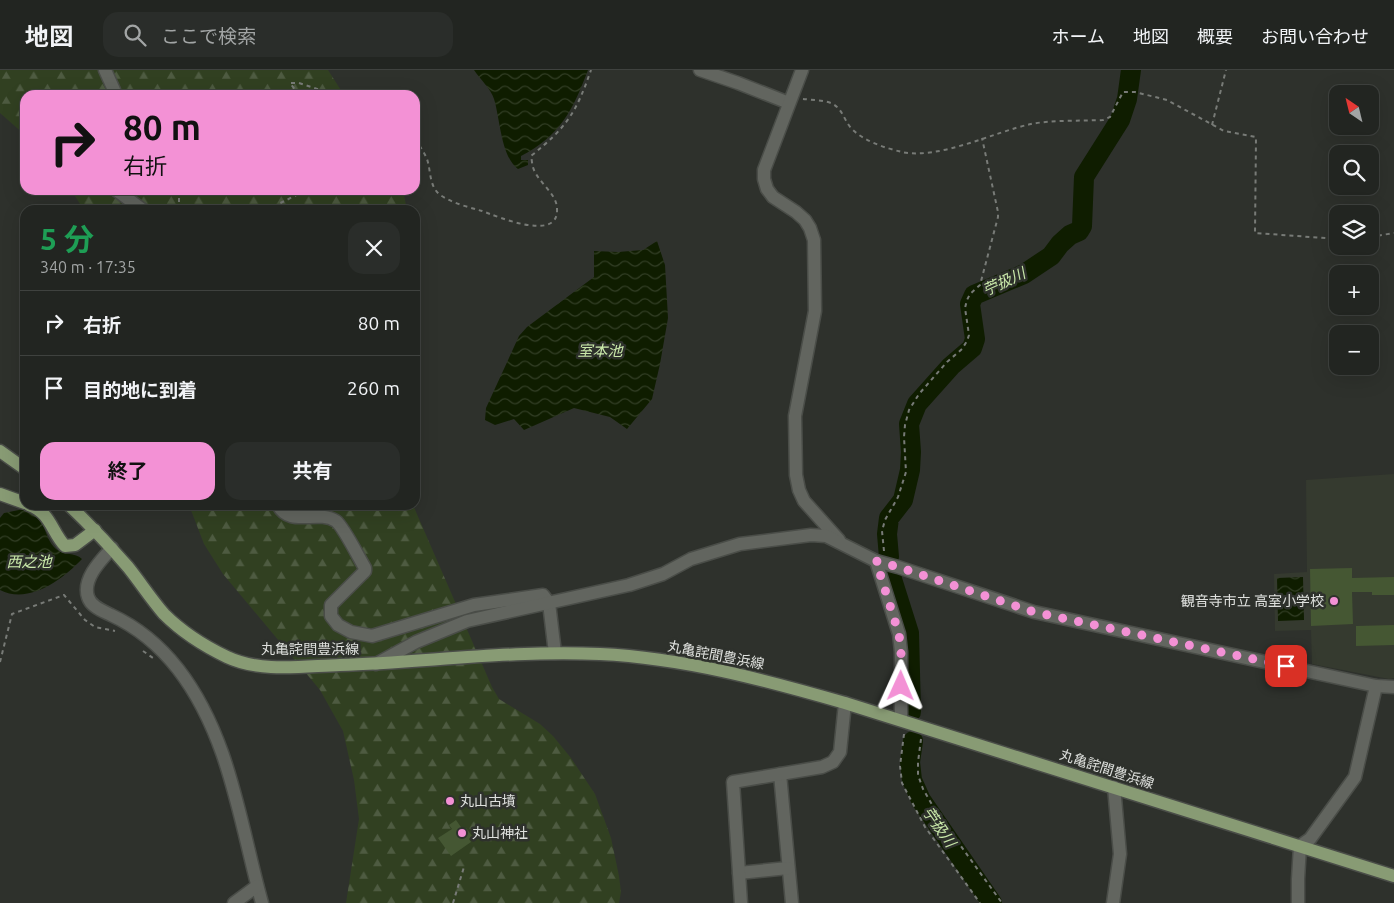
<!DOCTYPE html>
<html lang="ja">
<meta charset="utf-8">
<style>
:root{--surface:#222521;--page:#2a2d2a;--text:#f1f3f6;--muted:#a2a5a5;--line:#3f423f;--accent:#f391d5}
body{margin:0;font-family:Ubuntu,"Noto Sans JP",sans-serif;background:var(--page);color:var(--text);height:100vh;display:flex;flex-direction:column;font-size:19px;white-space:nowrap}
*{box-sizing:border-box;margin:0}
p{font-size:16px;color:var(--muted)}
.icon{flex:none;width:28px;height:28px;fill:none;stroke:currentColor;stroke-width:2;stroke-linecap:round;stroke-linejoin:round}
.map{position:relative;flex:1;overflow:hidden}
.sheet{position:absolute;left:20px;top:135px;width:400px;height:305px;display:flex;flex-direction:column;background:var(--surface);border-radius:15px;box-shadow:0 5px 20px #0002,0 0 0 1px var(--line)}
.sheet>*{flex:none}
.top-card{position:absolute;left:20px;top:20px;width:400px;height:105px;border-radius:15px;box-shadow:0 5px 20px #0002,0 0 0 1px var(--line);background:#f391d5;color:#111;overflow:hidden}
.needle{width:32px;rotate:325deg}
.controls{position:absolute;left:1329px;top:15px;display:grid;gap:10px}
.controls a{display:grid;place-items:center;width:50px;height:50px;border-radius:10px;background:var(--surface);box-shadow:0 5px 20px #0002,0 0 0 1px var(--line);font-size:25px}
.pin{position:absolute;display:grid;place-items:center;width:42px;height:42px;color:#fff;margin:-21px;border-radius:10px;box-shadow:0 2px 8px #0006}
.me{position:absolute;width:55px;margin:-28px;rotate:1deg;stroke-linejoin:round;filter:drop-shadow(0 0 4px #0008)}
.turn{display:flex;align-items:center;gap:18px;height:105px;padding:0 20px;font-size:22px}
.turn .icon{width:65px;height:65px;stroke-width:2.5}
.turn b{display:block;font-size:35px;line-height:42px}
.round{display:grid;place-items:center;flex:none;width:52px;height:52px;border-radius:15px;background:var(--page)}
.head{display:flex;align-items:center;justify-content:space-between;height:85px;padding:0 20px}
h1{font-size:30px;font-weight:700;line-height:38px;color:#1e9e55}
.cta{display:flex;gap:10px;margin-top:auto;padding:10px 20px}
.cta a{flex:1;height:58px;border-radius:15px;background:var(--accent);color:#111;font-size:20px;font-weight:700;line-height:58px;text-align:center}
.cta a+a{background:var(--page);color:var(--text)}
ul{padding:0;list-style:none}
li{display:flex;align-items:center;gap:15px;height:65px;padding:0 20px;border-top:1px solid var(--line)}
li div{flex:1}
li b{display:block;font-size:19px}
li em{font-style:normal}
header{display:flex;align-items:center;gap:30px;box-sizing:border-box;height:70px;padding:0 25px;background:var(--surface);border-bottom:1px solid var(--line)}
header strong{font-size:24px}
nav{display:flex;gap:28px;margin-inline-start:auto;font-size:18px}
.search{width:350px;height:45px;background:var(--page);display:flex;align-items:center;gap:12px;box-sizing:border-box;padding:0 18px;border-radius:15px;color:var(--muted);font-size:19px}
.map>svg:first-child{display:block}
.built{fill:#353a2f}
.forest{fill:url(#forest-firs)}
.water{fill:url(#water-waves)}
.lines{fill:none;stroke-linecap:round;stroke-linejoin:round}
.river{stroke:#0f1d00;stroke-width:20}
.building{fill:#455733}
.minor-casing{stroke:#4a4d48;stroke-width:15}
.major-casing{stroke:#4a4d48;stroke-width:15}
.path{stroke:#787b77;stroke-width:2;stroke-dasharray:4 4;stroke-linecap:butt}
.minor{stroke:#62655f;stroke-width:12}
.major{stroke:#889b74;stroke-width:12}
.route{stroke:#f391d5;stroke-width:9;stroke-dasharray:0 16.2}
.poi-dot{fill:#f391d5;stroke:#2e312c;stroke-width:2}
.labels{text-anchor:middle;stroke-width:5;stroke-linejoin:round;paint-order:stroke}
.poi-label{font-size:14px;fill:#dee0dd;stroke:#2e312c;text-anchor:start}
.street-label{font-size:14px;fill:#dee0dd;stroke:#2e312c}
.water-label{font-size:15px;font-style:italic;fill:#cae9aa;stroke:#2e312c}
</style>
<header>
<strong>地図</strong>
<div class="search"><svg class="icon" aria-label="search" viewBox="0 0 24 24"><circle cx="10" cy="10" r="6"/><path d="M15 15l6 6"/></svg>ここで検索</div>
<nav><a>ホーム</a><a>地図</a><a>概要</a><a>お問い合わせ</a></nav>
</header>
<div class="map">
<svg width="1394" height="833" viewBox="0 0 1394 833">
<defs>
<pattern id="forest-firs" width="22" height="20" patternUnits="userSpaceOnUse" patternTransform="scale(1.25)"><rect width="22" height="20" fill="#314021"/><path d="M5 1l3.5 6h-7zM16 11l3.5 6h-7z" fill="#4e5b41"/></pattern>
<pattern id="water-waves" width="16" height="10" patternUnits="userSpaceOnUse" patternTransform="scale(1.25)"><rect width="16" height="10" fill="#0f1d00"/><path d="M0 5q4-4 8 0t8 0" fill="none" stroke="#323e25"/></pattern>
</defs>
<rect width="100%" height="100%" fill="#2e312c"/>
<!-- built -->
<path class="built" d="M1394 404V608L1389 609 1312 594 1311 560 1275 561 1274 504 1307 502 1306 410Z"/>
<!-- forest -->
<g class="forest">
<path d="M0 0H328L344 25H25V65L0 43Z"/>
<path d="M71 120H403L407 140H84Z"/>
<path d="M189 435H413L492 617 499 629 540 654 553 666 571 688 595 724 611 768 619 806 621 822 619 833H346L359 749 354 710 343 661 320 620 223 504 204 474Z"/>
</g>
<!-- water -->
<g class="water">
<path d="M474 0H588C573 40 560 66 521 86V90H528V95L518 99C501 87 500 48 494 29 491 19 480 9 474 0Z"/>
<path d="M657 171 665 195 668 248 660 294 652 329 627 359 610 347 574 338 524 360 514 349 495 355 485 350 486 338 519 266 527 257 594 207V181L618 182 643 180Z"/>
<path d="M24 439C48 447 42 466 56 479 64 486 75 482 82 489 63 509 29 535 0 520V448L4 443Z"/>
<path d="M1303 507 1304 550 1278 551 1277 508Z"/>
</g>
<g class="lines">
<!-- river -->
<g class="river">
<path d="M889 487 887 464 889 448 903 430 910 400 911 382 909 354 917 334 951 296 972 278 975 269 970 234 974 225 1024 204 1051 186 1060 174 1070 165 1079 161 1082 156 1084 107 1120 50 1127 29 1131 0"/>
<path d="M891 506 909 563 911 642"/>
<path d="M913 671 910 692 912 710 921 730 992 833"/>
</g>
</g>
<!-- building -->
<g class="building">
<path d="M1352 498V508L1394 507V525H1372V522H1352L1353 554 1311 556 1310 499Z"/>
<path d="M1394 555V575L1356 576V556Z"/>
<path d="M456 750 463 760 466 758 472 766 469 769 471 772 451 786 438 768 452 759 449 755Z"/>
</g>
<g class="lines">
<!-- minor casing -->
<g class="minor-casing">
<g id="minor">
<path d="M105 0 114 20 115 25"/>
<path d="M700 0 738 13 789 33"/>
<path d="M802 0 764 100V109L767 119 773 127 796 142 805 150 810 158 814 170 815 241 795 346 796 405 799 420 804 431 839 470"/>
<path d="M116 120 143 140"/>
<path d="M278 435C290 458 317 439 336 451 343 456 359 488 365 498V501L331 535V546L338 555 351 562 372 566 474 535 543 525 549 533 555 583"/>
<path d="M112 478C101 490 82 509 88 527 91 537 103 541 111 545 137 557 160 576 178 599 230 666 240 754 262 833"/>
<path d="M876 491 899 564 901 582V650"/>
<path d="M376 594 416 572 467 551 629 515 663 504 691 489 740 474 811 465 826 466 876 491 898 497 1034 542 1376 616 1394 617"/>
<path d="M780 704 792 833"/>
<path d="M739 803 788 798"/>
<path d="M234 833 257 816"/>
<path d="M741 833 733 712 822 697 833 692 840 682 845 633"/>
<path d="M1113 833 1120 784 1114 717"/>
<path d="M1298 833V809L1300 776 1310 769 1355 707 1376 616"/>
</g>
</g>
<!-- major casing -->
<g class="major-casing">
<g id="major">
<path d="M0 381 25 399"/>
<path d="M0 424 25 433"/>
<path d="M29 435C51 443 51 461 65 476L75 475 95 460"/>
<path d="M69 435C90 455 109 475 128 497 140 512 151 529 164 544 182 562 204 576 227 587 261 603 304 596 340 595 427 592 513 580 600 584 684 588 765 610 845 633L1394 806"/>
</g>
</g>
<!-- path -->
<g class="path">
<path d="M299 25 290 13H299L336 25"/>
<path d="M803 29C812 30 825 30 833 34 843 40 844 50 851 58 863 71 885 78 902 82 939 90 994 62 1031 54 1051 50 1082 51 1103 50L1110 47 1123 22H1135L1167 30 1224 61 1256 67 1255 163 1338 169"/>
<path d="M1212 55 1226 0"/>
<path d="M415 69C419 75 424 82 427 89 431 101 429 115 439 124 451 133 468 137 482 141 496 146 559 173 557 139 557 124 540 114 534 100 532 96 532 90 531 86 567 57 576 43 591 0"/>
<path d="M179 128V140"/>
<path d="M266 140 307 120"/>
<path d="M1370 167 1394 163"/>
<path d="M884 481 882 461 885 450 898 427 906 402 904 367 905 355 909 340 919 324 947 292 962 279 967 271 969 265 965 238 967 230 970 224 980 215 998 147V142L982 68"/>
<path d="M143 581 153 588"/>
<path d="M0 592 12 544 64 525 85 550 95 557 115 561"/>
<path d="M904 664 900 696 902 713 925 757 980 833"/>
<path d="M921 669 918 692V705L923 719 937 743 1002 833"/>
<path d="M453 833 464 797"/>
</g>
<!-- minor -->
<use href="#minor" class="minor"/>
<!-- major -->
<use href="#major" class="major"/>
</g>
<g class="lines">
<!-- route -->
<path class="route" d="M901 616V582L899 564 876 491 898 497 1034 542 1286 596"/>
</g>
<!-- markers -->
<g class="poi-dot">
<circle cx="1334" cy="531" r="5"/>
<circle cx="450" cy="731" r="5"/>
<circle cx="462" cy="763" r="5"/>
</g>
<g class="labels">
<!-- poi labels -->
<g class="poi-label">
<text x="1324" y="536" text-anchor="end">観音寺市立 高室小学校</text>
<text x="460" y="736">丸山古墳</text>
<text x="472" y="768">丸山神社</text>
</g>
<!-- street labels -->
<g class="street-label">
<text x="310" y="584">丸亀詫間豊浜線</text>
<text transform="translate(716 585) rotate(11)" y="5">丸亀詫間豊浜線</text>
<text transform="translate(1107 699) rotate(18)" y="5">丸亀詫間豊浜線</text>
</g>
<!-- water labels -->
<g class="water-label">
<text transform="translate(1004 212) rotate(-25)" y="5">苧扱川</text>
<text x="600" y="286">室本池</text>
<text x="29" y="497">西之池</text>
<text transform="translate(939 757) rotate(55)" y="5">苧扱川</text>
</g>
</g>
</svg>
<div class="controls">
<a><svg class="needle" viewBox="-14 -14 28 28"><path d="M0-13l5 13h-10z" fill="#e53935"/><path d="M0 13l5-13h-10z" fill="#a2a5a5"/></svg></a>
<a><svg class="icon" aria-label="search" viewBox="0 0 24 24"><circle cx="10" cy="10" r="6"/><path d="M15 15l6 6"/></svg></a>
<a><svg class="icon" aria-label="layers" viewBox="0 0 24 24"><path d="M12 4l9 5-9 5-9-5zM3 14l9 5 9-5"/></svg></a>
<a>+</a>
<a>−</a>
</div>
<div class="pin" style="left:1286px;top:596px;background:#d93025"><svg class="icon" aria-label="arrive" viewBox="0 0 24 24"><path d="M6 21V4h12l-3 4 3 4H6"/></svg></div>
<svg class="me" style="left:901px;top:616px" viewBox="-20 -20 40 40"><path d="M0-17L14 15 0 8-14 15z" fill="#f391d5" stroke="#fff" stroke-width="4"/></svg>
<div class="top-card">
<div class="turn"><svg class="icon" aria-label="right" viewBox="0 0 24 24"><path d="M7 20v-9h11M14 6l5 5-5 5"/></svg><div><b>80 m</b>右折</div></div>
</div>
<section class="sheet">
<div class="head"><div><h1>5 分</h1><p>340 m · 17:35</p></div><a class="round"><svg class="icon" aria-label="close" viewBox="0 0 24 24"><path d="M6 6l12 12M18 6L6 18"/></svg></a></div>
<ul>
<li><svg class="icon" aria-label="right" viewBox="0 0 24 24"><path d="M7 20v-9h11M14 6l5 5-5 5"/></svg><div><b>右折</b></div><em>80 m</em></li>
<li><svg class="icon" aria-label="arrive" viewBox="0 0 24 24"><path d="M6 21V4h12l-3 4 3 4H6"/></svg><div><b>目的地に到着</b></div><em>260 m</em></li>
</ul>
<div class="cta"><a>終了</a><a>共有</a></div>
</section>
</div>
